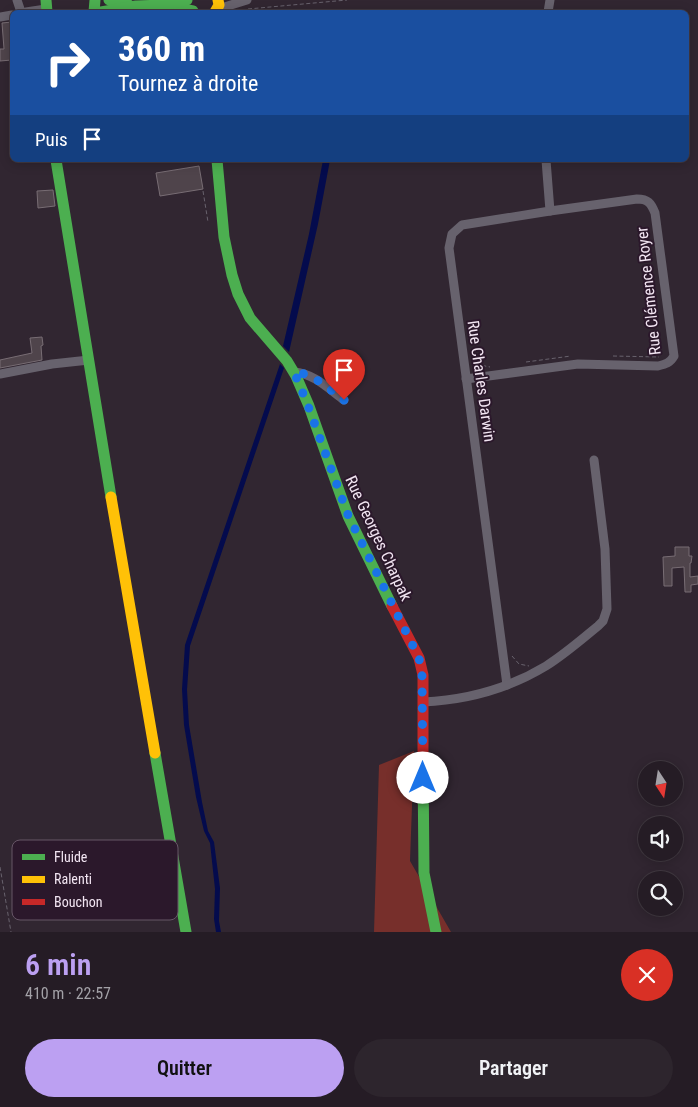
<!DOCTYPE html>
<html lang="fr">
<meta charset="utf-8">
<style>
:root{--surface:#251c25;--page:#2d252d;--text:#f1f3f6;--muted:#a3a1a7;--line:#423a42;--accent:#bca0f2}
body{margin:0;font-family:"Roboto Condensed",sans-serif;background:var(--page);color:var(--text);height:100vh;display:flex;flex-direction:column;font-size:19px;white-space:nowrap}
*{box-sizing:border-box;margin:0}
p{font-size:16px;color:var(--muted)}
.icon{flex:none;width:28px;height:28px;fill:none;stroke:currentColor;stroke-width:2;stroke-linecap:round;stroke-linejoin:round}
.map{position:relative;height:932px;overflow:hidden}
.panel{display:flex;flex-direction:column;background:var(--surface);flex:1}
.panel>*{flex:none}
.top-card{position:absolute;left:10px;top:10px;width:679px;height:152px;border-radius:8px;box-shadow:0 2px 12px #0003,0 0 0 1px var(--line);background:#1a4fa0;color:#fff;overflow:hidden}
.needle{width:32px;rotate:168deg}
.fabs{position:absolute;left:638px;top:761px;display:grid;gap:10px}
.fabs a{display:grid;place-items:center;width:45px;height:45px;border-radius:50%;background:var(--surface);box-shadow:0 2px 12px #0003,0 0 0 1px var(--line);font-size:25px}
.pin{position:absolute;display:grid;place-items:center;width:42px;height:42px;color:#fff;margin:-51px -21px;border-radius:50% 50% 50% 0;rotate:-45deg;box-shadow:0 0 5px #0007}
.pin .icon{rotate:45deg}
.me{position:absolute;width:55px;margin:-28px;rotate:0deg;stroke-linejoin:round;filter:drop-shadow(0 0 4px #0008)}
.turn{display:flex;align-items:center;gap:18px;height:105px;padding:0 25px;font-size:22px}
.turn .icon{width:65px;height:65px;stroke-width:2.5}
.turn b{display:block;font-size:35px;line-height:42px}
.then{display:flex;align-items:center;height:48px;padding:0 25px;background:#0003;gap:10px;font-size:19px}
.round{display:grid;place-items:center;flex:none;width:52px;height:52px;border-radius:26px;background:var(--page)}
.overview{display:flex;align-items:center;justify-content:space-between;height:85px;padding:0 25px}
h1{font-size:30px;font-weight:600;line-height:38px;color:var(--accent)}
.cta{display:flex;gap:10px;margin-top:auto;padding:10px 25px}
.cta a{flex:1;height:58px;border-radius:30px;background:var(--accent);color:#111;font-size:20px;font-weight:600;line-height:58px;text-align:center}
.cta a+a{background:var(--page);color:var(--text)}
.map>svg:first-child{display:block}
.green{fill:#772f2b}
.water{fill:#040b4d}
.building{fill:#4f444b;stroke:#786d74}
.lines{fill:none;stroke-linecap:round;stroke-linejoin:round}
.path{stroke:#68626d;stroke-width:1;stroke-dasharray:4 2.5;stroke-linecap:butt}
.street{stroke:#67626d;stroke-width:9}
.fast{stroke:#4caf50;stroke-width:11}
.slow{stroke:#ffc107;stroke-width:11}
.jam{stroke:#c62828;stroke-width:11}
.route{stroke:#1a73e8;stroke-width:9;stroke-dasharray:0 16.2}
.labels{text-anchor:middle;stroke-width:4;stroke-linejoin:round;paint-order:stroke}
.street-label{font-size:16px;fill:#f2e5f2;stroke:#2b182b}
.key{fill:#2b182b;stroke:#675667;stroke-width:1}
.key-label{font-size:14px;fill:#f2e5f2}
</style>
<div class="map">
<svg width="698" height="932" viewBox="0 0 698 932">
<rect width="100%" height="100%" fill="#312631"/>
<!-- green -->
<path class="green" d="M414 751 410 861 451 932H374L379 765Z"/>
<!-- water -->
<g class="water">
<path d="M323 160H330L318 224 289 352 283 346 309 234Z"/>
<path d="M280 364 284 368 190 646 187 690 189 725 202 802 208 831 214 842 220 888 219 921 221 932H216L214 919 215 889 210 843 204 831 196 797 184 725 182 689 185 645Z"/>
</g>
<!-- building -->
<g class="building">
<path d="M12 22V60L0 61V49H4L2 23Z"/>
<path d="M199 166 203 189 160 196 156 173Z"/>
<path d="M53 190 55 206 38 208 37 191Z"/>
<path d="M42 337 43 345 41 346 42 360 0 368V360L32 353 30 338Z"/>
<path d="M675 547H689V556H692L691 563H690V577L698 576V584L691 585V592H685L684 567 672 568V586H664L663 557 675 556Z"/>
</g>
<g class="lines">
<!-- path -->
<g class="path">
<path d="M248 9 347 0"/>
<path d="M203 191 208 222"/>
<path d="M613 356 659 357"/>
<path d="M473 357 480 365 490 367"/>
<path d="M526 362 571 356"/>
<path d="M512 656 519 664 529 666"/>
<path d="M0 867 11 932"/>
</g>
<!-- street -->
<g class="street">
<path d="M17 0 21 12"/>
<path d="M218 9 247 0"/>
<path d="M26 12 46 9"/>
<path d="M548 12 550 0"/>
<path d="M0 17 12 15"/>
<path d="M294 372C313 373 329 389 344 400"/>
<path d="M0 374 52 364 89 360"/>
<path d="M466 379 578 364 658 366C666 364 670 363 674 356L655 213C651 203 648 199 637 199L550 211"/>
<path d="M507 685 449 248 452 234 462 225 550 211 546 160"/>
<path d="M423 702C467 700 508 689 546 666 565 654 581 640 598 626L603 621 607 609 605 549 594 460"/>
</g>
<!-- fast -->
<g class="fast">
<path d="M46 0 47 12"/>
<path d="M109 0 129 5"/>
<path d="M168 6 193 11"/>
<path d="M94 12 95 0"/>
<path d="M101 12 136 6 164 5 187 0"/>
<path d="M56 160 111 497"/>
<path d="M217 160 224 237 232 275 238 294 250 318 287 361 296 376 309 406 348 516 392 606"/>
<path d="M155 753 186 932"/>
<path d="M423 764 424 873 436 932"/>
</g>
<!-- slow -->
<g class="slow">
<path d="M215 12 219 5 218 0"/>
<path d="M111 497 155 753"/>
</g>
<!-- jam -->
<path class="jam" d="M392 606 419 658 423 675V764"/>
</g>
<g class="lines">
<!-- route -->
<path class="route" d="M344 400C329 389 313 373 294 372L307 403 348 515 419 658 422 675 423 778"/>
</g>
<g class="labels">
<!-- street labels -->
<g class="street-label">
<text transform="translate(648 291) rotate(-96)" y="6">Rue Clémence Royer</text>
<text transform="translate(482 381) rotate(82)" y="6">Rue Charles Darwin</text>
<text transform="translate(379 538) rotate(65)" y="6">Rue Georges Charpak</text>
</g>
</g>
<!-- legend -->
<rect x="12" y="840" width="166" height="80" rx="8" class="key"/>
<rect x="22" y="854" width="23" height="6" fill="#4caf50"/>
<rect x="22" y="876" width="23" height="7" fill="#ffc107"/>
<rect x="22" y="899" width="23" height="6" fill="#c62828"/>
<g class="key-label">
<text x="54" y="862">Fluide</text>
<text x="54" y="884">Ralenti</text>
<text x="54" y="907">Bouchon</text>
</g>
</svg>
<div class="fabs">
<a><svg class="needle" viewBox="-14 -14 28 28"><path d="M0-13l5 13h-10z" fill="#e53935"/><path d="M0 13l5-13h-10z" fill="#a3a1a7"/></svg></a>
<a><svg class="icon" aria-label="sound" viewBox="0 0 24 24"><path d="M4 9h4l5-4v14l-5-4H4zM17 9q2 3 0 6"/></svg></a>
<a><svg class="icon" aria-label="search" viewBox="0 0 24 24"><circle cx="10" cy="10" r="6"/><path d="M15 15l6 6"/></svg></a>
</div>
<div class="pin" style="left:344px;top:400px;background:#d93025"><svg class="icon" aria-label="arrive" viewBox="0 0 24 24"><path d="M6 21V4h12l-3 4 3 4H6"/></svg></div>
<svg class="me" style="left:423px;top:778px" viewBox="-20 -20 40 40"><circle r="19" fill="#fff"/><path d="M0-13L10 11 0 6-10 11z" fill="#1a73e8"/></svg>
<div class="top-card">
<div class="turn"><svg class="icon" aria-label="right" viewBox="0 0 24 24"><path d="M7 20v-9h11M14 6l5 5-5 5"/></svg><div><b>360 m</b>Tournez à droite</div></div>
<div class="then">Puis<svg class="icon" aria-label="arrive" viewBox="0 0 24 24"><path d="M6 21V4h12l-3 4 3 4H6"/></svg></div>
</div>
</div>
<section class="panel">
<div class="overview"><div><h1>6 min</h1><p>410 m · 22:57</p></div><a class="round" style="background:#d93025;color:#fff"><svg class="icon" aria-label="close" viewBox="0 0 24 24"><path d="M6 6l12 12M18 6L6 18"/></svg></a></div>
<div class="cta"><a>Quitter</a><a>Partager</a></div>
</section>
